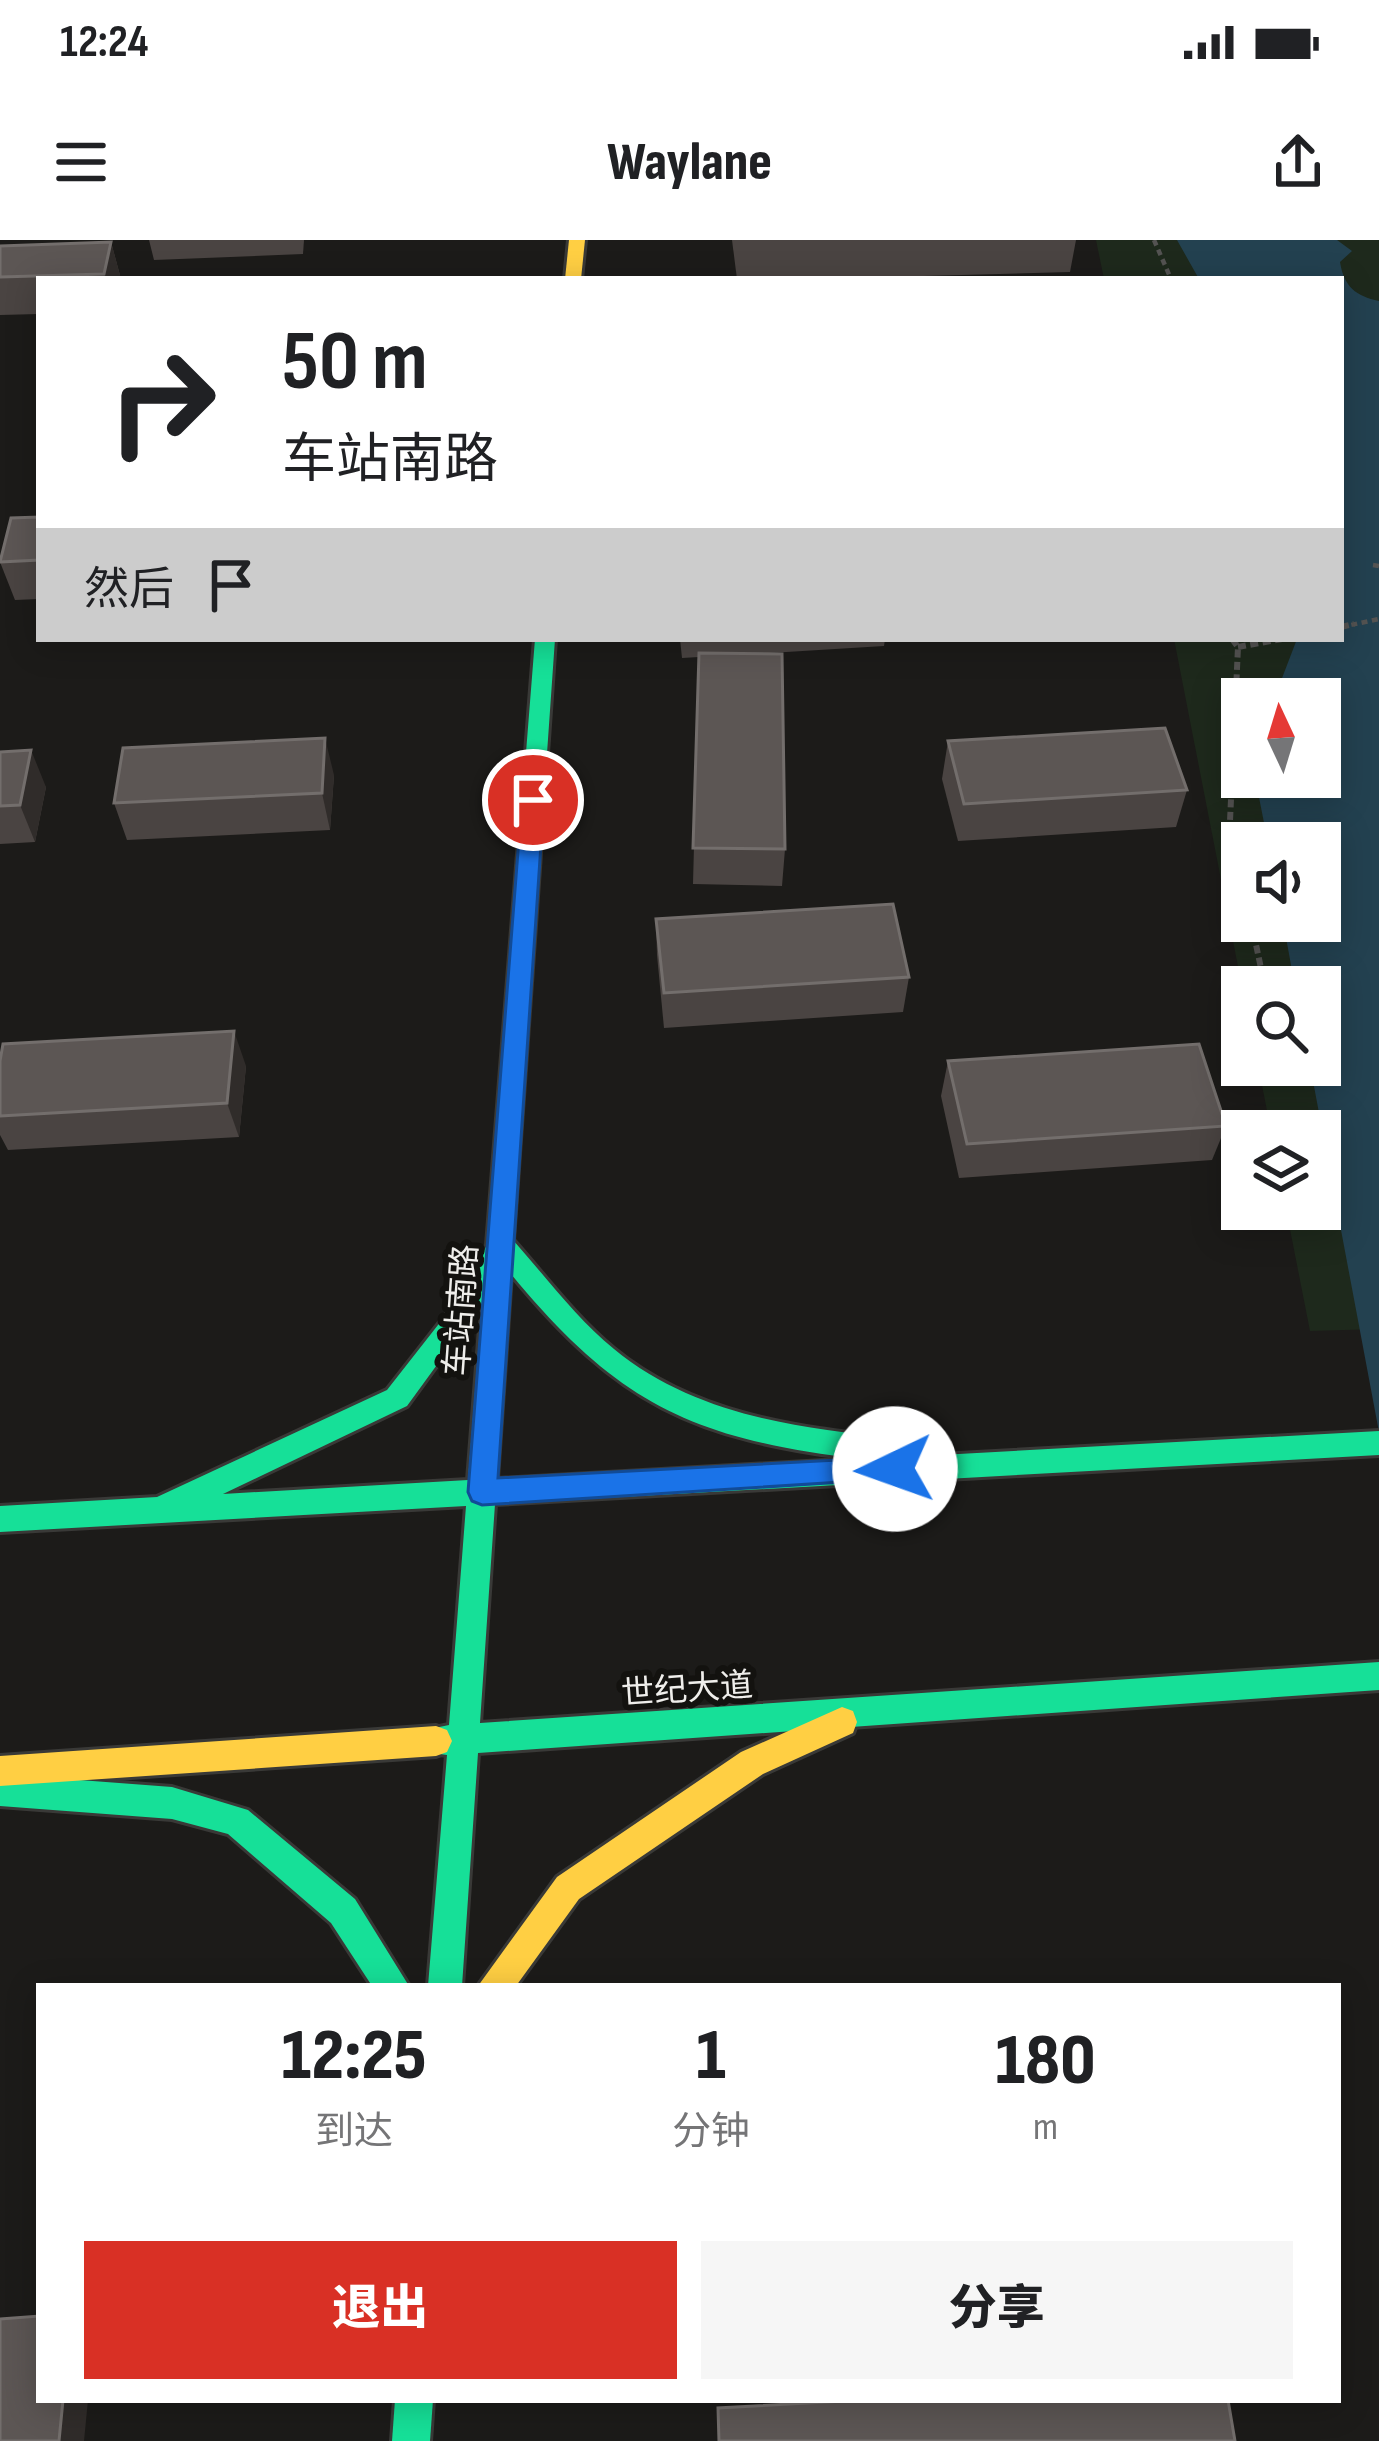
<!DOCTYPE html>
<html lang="zh">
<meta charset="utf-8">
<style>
:root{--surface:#fff;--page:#f6f6f6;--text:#202124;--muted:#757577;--accent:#d93025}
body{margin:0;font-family:"Sofia Sans Condensed","Noto Sans SC",sans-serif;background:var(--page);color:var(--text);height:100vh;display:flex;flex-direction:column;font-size:45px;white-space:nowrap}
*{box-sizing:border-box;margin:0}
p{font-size:39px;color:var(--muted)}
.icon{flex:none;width:66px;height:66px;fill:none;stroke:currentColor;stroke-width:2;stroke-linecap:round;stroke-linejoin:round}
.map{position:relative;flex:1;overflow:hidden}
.details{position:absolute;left:36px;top:1743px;width:1305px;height:420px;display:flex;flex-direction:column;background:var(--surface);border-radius:0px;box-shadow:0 6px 30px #0003}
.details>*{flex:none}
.hud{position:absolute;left:36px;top:36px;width:1308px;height:366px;border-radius:0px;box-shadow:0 6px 30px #0003;background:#fff;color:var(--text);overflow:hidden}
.needle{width:78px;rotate:356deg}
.fabs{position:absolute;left:1221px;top:438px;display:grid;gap:24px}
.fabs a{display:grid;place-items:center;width:120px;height:120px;border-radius:0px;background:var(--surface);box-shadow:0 6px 30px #0003;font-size:60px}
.pin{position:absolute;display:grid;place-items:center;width:102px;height:102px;color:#fff;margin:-51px;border:6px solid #fff;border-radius:50%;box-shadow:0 3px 12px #0007}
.me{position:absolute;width:132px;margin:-66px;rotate:267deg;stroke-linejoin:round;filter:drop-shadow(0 0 9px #0008)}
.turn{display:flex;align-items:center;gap:42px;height:252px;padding:0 48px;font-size:54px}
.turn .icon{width:156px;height:156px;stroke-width:2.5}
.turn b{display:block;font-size:84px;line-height:102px}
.then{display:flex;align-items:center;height:114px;padding:0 48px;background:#0003;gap:24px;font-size:45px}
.eta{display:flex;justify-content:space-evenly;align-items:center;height:204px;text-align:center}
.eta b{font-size:72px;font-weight:800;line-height:84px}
.cta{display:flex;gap:24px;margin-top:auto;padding:24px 48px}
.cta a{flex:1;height:138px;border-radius:0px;background:var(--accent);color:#fff;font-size:48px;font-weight:800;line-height:138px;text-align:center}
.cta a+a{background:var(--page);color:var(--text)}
.status{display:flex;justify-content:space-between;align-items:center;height:84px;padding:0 60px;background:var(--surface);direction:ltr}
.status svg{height:33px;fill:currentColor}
header{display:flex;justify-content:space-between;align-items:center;height:156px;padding:0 48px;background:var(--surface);font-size:54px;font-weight:800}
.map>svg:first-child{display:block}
.green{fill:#1e291c;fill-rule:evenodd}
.water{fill:#234150}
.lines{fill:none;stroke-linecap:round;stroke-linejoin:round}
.fast-casing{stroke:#393937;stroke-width:6}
.slow-casing{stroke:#393937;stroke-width:6}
.path-far1{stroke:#545352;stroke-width:4.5;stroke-dasharray:6 4.5;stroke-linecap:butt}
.path{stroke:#545352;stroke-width:6;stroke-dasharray:8 4.5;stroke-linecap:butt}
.fast{fill:#16e098;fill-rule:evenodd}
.slow{fill:#ffcf43;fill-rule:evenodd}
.wall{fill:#4a4442}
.shaded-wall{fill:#302c2a}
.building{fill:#5c5654;stroke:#736e6c;stroke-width:3}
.route{fill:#1a73e8;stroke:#114b97;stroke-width:3}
.labels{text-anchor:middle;stroke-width:12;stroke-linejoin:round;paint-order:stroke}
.street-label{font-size:33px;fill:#efeeeb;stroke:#13120f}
</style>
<div class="status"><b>12:24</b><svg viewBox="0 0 49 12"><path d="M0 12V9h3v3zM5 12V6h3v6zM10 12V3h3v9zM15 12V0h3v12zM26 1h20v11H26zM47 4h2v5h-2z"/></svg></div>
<header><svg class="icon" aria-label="menu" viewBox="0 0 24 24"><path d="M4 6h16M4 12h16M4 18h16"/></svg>Waylane<svg class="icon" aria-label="share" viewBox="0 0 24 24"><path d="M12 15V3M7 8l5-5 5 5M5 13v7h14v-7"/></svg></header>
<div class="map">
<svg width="1379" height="2201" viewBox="0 0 1379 2201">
<rect width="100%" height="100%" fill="#1c1b19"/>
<!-- green -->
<path class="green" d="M1096 0H1379V1089L1310 1091 1286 969H1320V891H1271L1258 825H1320V747H1242L1174 399H1341V39H1104ZM1242 459H1320V537H1242ZM1242 603H1320V681H1242Z"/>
<!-- water -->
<path class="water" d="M1177 0H1337L1352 11 1340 22C1344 47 1356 56 1379 61V1192L1310 825H1320V747H1295L1283 681H1320V603H1268L1255 537H1320V459H1274L1297 399H1341V39H1199Z"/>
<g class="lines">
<!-- fast casing -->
<g class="fast-casing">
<g id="fast">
<path d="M535 399H555L513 1000C546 1037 576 1078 614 1109 693 1174 795 1188 893 1198L903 1201 907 1210 904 1217 1379 1191V1215L495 1264 480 1483 1379 1422V1450L478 1513 462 1746H428L447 1515 425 1512 420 1501 425 1490 449 1485 466 1266 0 1292V1266L157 1257 387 1150 456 1062 487 1005ZM511 1034C618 1164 693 1199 860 1219L497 1239ZM482 1063 468 1240 223 1254 407 1166Z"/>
<path d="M0 1534 172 1547 248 1570 355 1659 409 1746H372L331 1683 228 1594 172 1579 0 1566Z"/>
<path d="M395 2160H433L430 2201H392Z"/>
</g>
</g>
<!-- slow casing -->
<g class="slow-casing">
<g id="slow">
<path d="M569 0H585L581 39H565Z"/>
<path d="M842 1467 853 1471 857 1482 853 1493 763 1534 579 1659 516 1746H478L557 1637 741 1512Z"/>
<path d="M436 1486 447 1490 452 1501 447 1512 436 1516 0 1546V1516Z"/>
</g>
</g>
<!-- path-far1 -->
<g class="path-far1">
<path d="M1154 0 1171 39"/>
<path d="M1373 325 1379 326"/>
<path d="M1341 387 1379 379"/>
</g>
<!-- path -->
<g class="path">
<path d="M1341 387 1354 384"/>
<path d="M1232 399 1238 407 1230 581 1242 637"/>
<path d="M1238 407 1282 399"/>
<path d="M1251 681 1265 747"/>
</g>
<!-- fast -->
<use href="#fast" class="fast"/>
<!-- slow -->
<use href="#slow" class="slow"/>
</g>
<!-- wall -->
<g class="wall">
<path d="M149 0H304L303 14 154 20Z"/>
<path d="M732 0H1076L1070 32 811 39H737Z"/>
<path d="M111 2 121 39H39V74L0 75V6Z"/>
<path d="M39 277V359L15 360 0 322Z"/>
<path d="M680 399H885L884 406 754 414 785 609 782 646 693 644 699 417 682 418Z"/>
<path d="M948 501 1187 550 1176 587 958 601 942 539Z"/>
<path d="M0 512 46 547 35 602 0 604Z"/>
<path d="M334 535 330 590 127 600 114 563Z"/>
<path d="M656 679 909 737 903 772 664 788 657 715Z"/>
<path d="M0 821 246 826 239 897 8 910 0 895Z"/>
<path d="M948 821 1226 886 1212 920 959 938 941 856Z"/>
</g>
<!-- shaded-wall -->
<g class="shaded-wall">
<path d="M111 2 121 39H106L104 34Z"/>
<path d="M325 498 334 535 330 590 322 553Z"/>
<path d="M31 510 46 547 35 602 20 565Z"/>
<path d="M234 791 246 826 239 897 227 863Z"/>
<path d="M63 2160H88L84 2201H59Z"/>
</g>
<!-- building -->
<g class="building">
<path d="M111 2 104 34 0 37V6Z"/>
<path d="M39 277V320L0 322 11 278Z"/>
<path d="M699 413 782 414 785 609 693 608Z"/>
<path d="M1165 488 1187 550 964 564 948 501Z"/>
<path d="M325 498 322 553 114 563 123 508Z"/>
<path d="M31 510 20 565 0 566V512Z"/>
<path d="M893 664 909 737 664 753 656 679Z"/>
<path d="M234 791 227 863 0 876V821L3 804Z"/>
<path d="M1199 804 1226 886 967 904 948 821Z"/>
<path d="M39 2076V2160H63L59 2201H0V2079Z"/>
<path d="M863 2160H1228L1235 2201H719L718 2168Z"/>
</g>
<!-- route -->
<path class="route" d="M533 552 544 560 498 1238 895 1217 905 1220 909 1229 905 1238 482 1265 472 1261 468 1252 522 560Z"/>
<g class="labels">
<!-- street labels -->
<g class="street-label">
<text transform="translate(460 1070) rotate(-86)" y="12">车站南路</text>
<text transform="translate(687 1448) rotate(-4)" y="12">世纪大道</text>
</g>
</g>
</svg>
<div class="fabs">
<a><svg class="needle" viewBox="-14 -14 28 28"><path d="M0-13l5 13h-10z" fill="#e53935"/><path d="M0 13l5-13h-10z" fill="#757577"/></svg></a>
<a><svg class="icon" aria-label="sound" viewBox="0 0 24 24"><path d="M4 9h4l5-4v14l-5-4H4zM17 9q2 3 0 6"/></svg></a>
<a><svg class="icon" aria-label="search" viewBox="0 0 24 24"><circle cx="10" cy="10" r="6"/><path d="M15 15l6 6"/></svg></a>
<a><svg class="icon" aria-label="layers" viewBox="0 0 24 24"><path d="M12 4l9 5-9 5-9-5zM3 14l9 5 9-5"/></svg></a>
</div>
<div class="pin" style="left:533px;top:560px;background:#d93025"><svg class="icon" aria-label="arrive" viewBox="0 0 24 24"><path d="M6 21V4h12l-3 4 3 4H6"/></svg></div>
<svg class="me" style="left:895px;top:1229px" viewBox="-20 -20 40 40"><circle r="19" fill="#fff"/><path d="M0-13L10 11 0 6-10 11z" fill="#1a73e8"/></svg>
<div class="hud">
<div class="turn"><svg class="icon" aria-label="right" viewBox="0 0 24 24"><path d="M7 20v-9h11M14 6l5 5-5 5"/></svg><div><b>50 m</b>车站南路</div></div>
<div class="then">然后<svg class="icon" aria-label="arrive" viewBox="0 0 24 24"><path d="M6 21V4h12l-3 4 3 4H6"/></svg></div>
</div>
<section class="details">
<div class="eta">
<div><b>12:25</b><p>到达</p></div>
<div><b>1</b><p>分钟</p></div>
<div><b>180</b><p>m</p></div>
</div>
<div class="cta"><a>退出</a><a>分享</a></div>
</section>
</div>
